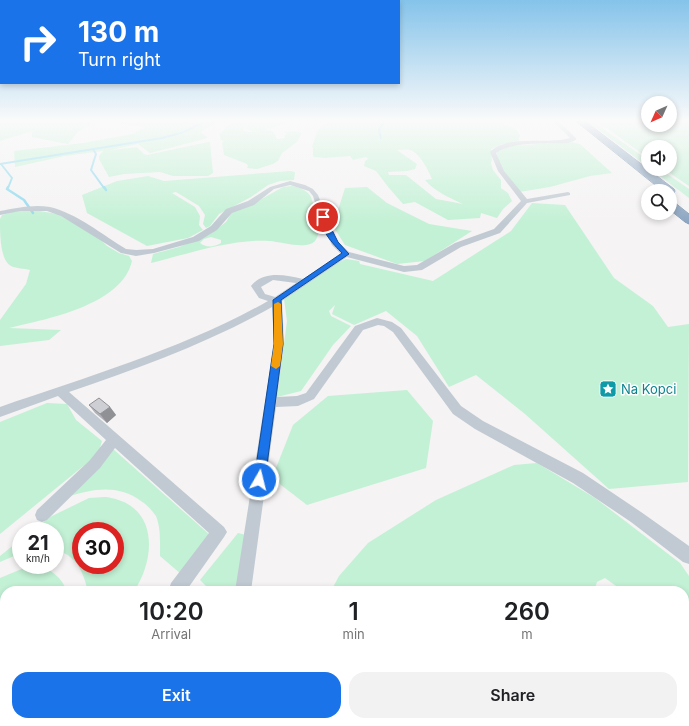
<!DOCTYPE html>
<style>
:root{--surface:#fff;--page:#f2f2f2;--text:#202124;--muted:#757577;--accent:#1a73e8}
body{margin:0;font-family:Inter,sans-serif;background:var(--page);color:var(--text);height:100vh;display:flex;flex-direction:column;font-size:15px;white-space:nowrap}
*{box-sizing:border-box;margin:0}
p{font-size:13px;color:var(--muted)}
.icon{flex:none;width:22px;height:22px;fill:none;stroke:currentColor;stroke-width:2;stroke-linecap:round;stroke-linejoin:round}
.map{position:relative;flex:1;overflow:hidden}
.drawer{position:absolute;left:0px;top:586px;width:689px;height:140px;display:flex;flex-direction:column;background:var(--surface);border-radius:16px 16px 0 0;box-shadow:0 2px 6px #0003}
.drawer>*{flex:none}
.guide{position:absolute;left:0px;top:0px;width:400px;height:84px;box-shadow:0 2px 6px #0003;background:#1a73e8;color:#fff;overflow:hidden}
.needle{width:26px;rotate:225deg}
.tools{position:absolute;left:641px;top:96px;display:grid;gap:8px}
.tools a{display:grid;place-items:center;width:36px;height:36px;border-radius:50%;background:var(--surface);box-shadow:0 2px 6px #0003;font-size:20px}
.speed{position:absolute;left:12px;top:522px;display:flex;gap:8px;font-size:20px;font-weight:700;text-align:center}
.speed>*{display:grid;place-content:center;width:52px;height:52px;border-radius:50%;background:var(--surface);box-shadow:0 2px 6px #0003;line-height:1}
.speed small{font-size:10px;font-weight:400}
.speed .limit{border:6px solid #d22;background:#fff;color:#111}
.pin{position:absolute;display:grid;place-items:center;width:34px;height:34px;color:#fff;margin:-17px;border:2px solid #fff;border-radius:50%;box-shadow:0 1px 4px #0007}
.me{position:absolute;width:44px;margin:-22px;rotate:8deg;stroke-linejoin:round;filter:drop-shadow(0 0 3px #0008)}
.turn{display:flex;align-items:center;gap:14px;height:84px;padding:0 12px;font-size:18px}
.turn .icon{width:52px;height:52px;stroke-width:2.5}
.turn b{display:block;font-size:28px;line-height:34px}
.eta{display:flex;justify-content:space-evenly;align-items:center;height:68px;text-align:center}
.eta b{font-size:24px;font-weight:600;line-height:28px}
.button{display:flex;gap:8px;margin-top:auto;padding:8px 12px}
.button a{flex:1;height:46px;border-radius:16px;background:var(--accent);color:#fff;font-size:16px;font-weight:600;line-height:46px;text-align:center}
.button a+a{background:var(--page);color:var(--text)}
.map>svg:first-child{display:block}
.green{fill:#c3f1d5;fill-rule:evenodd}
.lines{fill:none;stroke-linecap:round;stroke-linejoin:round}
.stream-far1{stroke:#90daee;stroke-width:2}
.stream{stroke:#90daee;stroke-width:2.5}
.highway-casing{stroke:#7690ad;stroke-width:1}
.minor{fill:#c1cad2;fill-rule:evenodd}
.highway{fill:#8ba5c1;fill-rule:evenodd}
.wall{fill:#b0b2b7}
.shaded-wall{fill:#909195}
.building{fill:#cdcfd5;stroke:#909195}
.route{fill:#1a73e8;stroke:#114b97}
.slow{fill:#f59e0b}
.labels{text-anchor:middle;stroke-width:3;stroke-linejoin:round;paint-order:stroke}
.culture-label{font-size:13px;fill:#0d838f;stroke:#fff;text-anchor:start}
</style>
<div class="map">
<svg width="689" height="726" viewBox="0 0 689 726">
<rect width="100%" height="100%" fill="#f5f3f3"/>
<!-- green -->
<g class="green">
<path d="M0 121H76L91 123 88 126 78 132 68 144 32 137V132L36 130 0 141Z"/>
<path d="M119 121H220L201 132 208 138 150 153 138 144 111 150 137 147 144 154 147 155 208 142H210L213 173 208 176H173L160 172 124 174 109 177 99 159V156L103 151 65 156 15 167 14 151 83 143 132 134 145 127 121 124Z"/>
<path d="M233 121H249L243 130C253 135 263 128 273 131L277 139 285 138 284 135 287 134 284 132 295 131 302 133 297 142 282 153 278 161 273 164 257 169 247 168 248 166 247 164 224 155 222 143 224 141 221 140 219 134Z"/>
<path d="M250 121H286C276 128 257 135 245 129Z"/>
<path d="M337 121H499L516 129 520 135 518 143 502 144 491 149 492 160 491 163 493 170 501 180V188L508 193 512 201 503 209 497 218 481 213 480 218 448 220 415 202 403 204 389 188 376 171 364 166 365 161 368 159 366 157 353 160 350 156 325 158 314 157 313 156V148L312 147 317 131 324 124ZM397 150C401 150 406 149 410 150 419 152 429 171 432 179L425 180C434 191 450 198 463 204L436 199 406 175H389L388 172 407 171 415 169 417 164Z"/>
<path d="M587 121H592L648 160V167Z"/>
<path d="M597 121H648V125H670V121H689V186L664 169H670V147H648V158Z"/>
<path d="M571 142 580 144 612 173 590 176 550 187 519 192C512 181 494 163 497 149L510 146Z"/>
<path d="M651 169H660L689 189V198Z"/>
<path d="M290 171 295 172 294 180 280 181 268 185 251 197 219 214 210 226 206 228 203 224 205 215 199 206 176 192 172 193 195 207 200 216 199 225 203 230 188 238 147 246 87 213 82 195 117 181 148 176 164 181Z"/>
<path d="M292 186C299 187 307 190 311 197 314 208 324 230 315 241 307 250 281 242 270 241 235 238 187 254 151 263L153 254 179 247 209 235 226 222 232 212 251 205 283 187ZM211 237 221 240V243C214 247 206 248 200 243L204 239Z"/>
<path d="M367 187 387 203 429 224 472 231 425 261 397 264 345 245 333 226 345 188Z"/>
<path d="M532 203 565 205 614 278 653 306 668 327 689 324 688 482 609 489 525 414 476 375 449 387 417 336 386 311 354 325 332 314 335 305 329 311 331 316 351 326 333 345 301 391 277 397 287 321 284 299 335 264 346 259 359 261 360 264 433 281 511 231Z"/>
<path d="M16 211H39L58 214 99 238 107 246 119 253 129 256 132 261C122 305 47 319 9 328L61 330 49 340 0 346V320L26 284 30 270C24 268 17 269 11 266 0 260 0 234 0 219L2 215Z"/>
<path d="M407 390 433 421 426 468 307 505 272 478 293 425 328 396Z"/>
<path d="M47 403 67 404 76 420 102 441 98 454 0 534V422Z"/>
<path d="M113 449 211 536 181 574 160 556C160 543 161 528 156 516 152 510 146 504 141 501 117 484 93 489 67 497Z"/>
<path d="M537 463 595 498 680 563 689 576V605L684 608V591H623L605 578 597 582 595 588 597 591H331L339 576 368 543 436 500 514 465Z"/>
<path d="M89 498C96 498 105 496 111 498 158 507 156 559 134 591H88C83 572 77 555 55 550V531H31L50 517ZM81 531H115V565H81Z"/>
<path d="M238 533 250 536 238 591H211L200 580Z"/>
<path d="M21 539V553L0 562V556Z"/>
<path d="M40 566C53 571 61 577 67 591H5V703L0 708V578L24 568Z"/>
<path d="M689 658V726H328L331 721H684V659Z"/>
</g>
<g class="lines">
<!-- stream-far1 -->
<g class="stream-far1">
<path d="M381 138 379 130 384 121"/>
<path d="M93 149 96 154 91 170 104 188"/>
<path d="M0 164 162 138 184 132 205 121"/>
<path d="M1 164 12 178 8 188"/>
</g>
<!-- stream -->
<g class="stream">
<path d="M8 187 7 189 24 200 33 213"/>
<path d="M104 187 106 190"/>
</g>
<!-- highway casing -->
<g class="highway-casing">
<g id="highway">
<path d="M576 121H585L674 189 675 191 674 193 670 194V191H663Z"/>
<path d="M670 201 674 202 689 214V224L685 222 670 210Z"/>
</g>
</g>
<!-- minor -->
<g class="minor">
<path d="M553 121H558L576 138V140L568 143C549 144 512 141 496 153L504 171 527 199 568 192 570 193V195L527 203 500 233 461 247 422 270 404 272 347 257 282 301 284 344 277 397 297 396 306 393 355 326 377 318 392 322 401 328 461 406 483 421 583 473 641 512 689 546V564L683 562 631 522 573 483 475 429 453 414 393 332 384 326 378 325 363 330 314 399 298 406 276 407 251 591H235L274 344 272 307C208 343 139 368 69 392L224 527 227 532 224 537 186 591H170L169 589 171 583 209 533 115 448 100 468 47 520 42 522 37 520 35 515 37 510 90 460 106 440 58 396 0 417V407C90 376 185 348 268 301L259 298 251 286C264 270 285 275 303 279L341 254 332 245 323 228 313 196 309 191 290 185 274 189 254 205 232 213 217 230 199 241 154 253 136 256 121 253 61 216 47 211H20L0 215V211C16 208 34 204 50 207 76 213 103 235 126 249L136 250 153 249 193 237 211 226 226 209 248 201 270 187 290 181 305 185 313 189 318 195 331 228 338 242 349 252 404 266 417 265 455 243 494 229 521 201 498 171 490 152C508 134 548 145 570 138ZM273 280 296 283 275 297 265 294 261 287Z"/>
<path d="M196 721H218L216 726H194Z"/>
<path d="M271 721H291L293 726H273Z"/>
</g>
<!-- highway -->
<use href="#highway" class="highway"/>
</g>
<!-- wall -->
<path class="wall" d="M89 405 110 407 116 415 107 423 95 413Z"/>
<!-- shaded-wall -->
<path class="shaded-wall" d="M110 407 116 415 107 423 100 414Z"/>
<!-- building -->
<path class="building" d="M99 398 110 407 100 414 89 405Z"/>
<!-- sky -->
<linearGradient id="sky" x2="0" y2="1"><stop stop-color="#85c3ea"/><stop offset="0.54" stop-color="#fafafa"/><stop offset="1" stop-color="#fafafa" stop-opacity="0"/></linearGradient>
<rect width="689" height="223" fill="url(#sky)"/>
<!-- route -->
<path class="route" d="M321 216H325L338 242 349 254 281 300 283 344 265 480 263 484 259 486 255 484 254 480 274 344 273 300 342 253C333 244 319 229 321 216Z"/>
<!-- slow -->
<path class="slow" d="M278 302 281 304 283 344 280 366 276 369 271 366 274 344V304Z"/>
<!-- icons -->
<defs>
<g id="sight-square" transform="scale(0.9)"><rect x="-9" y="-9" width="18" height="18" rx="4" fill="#0f9aa8" stroke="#fff"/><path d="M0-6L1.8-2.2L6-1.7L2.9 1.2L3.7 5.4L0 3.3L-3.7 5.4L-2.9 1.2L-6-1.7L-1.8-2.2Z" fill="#fff"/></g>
</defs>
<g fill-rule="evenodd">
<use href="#sight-square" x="608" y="389"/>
</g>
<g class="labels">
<!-- culture labels -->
<g class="culture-label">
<text x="621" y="394">Na Kopci</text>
</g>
</g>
</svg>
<div class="tools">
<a><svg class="needle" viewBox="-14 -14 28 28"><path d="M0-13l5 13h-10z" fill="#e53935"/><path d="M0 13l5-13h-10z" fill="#757577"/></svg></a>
<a><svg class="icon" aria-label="sound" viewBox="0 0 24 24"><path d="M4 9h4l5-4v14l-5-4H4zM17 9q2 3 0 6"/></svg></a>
<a><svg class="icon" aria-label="search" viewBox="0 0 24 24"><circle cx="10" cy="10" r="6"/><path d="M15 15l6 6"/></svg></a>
</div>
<div class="speed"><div>21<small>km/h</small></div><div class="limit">30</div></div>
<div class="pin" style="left:323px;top:217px;background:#d93025"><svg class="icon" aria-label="arrive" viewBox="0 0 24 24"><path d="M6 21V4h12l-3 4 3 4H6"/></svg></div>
<svg class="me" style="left:259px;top:480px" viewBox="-20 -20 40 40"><circle r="17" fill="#1a73e8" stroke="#fff" stroke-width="3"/><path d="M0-11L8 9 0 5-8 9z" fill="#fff"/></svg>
<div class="guide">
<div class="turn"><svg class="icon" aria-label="right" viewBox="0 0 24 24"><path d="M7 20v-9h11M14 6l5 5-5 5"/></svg><div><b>130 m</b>Turn right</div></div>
</div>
<section class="drawer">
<div class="eta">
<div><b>10:20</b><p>Arrival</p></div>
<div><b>1</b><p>min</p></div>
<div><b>260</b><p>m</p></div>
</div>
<div class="button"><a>Exit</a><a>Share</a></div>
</section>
</div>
